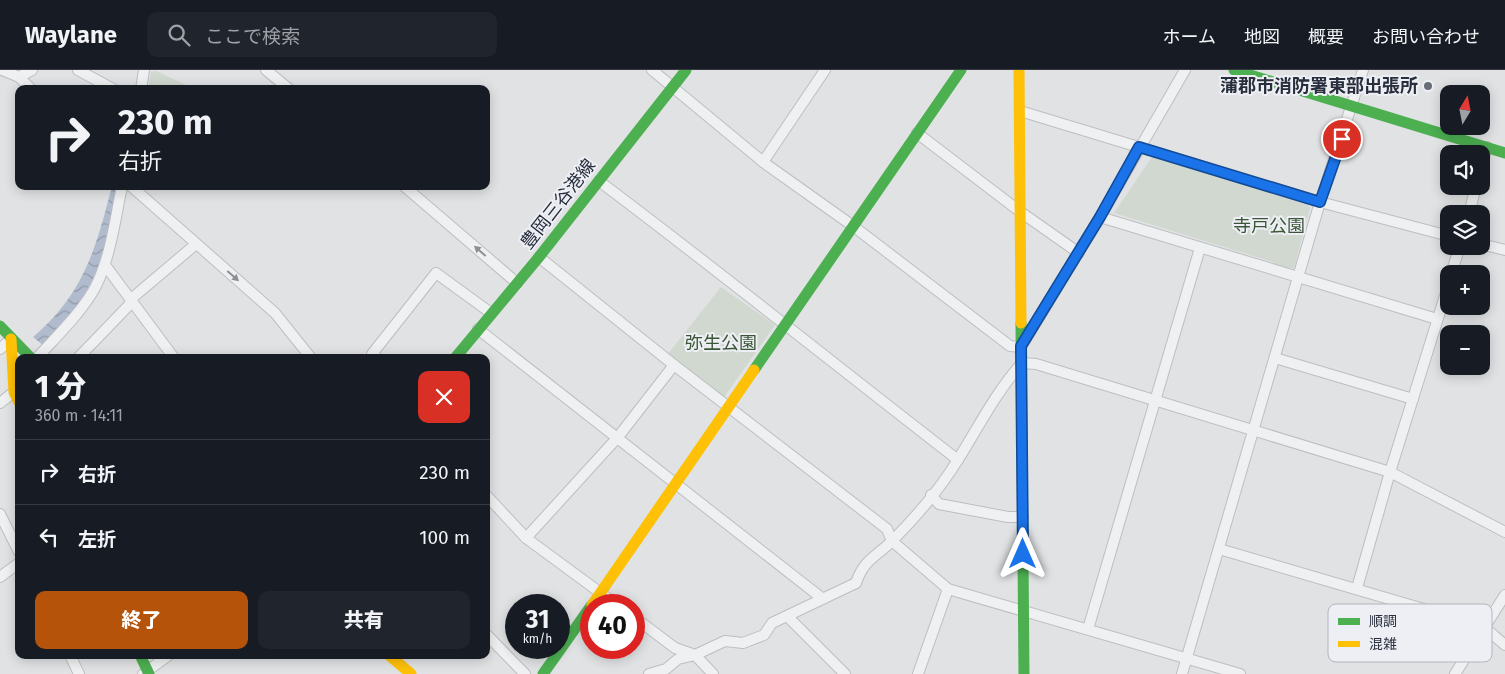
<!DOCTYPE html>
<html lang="ja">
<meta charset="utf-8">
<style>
:root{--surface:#171b24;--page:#20242c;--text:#f1f3f6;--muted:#9ea1a6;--line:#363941;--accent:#b45309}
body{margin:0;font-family:"Fira Sans","Noto Sans JP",sans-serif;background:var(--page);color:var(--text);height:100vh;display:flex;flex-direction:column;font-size:19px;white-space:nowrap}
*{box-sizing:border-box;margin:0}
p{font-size:16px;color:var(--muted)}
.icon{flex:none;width:28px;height:28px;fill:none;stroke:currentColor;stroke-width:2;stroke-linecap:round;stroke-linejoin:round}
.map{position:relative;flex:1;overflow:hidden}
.panel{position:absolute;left:15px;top:284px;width:475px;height:305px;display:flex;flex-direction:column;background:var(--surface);border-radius:10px;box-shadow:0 2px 12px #0003}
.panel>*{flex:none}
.guide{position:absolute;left:15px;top:15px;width:475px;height:105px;border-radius:10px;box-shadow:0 2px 12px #0003;background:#171b24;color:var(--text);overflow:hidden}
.needle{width:32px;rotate:10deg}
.fabs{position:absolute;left:1440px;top:15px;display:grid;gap:10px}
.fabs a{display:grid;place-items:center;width:50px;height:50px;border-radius:10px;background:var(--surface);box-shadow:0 2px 12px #0003;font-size:25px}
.speed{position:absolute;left:505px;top:524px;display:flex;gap:10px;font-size:25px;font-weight:700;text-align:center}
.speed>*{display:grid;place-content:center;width:65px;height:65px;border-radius:50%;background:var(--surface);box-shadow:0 2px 12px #0003;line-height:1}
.speed small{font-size:12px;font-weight:400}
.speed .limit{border:8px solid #d22;background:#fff;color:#111}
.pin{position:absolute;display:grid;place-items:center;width:42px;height:42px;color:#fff;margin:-21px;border:2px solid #fff;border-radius:50%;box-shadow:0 1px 5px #0007}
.me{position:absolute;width:55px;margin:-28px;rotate:0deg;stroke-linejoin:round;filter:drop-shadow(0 0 4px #0008)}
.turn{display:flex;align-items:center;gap:18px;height:105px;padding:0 20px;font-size:22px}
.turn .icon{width:65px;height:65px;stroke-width:2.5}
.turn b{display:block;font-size:35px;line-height:42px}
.round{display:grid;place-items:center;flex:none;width:52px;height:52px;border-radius:10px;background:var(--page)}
.overview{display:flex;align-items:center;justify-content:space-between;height:85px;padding:0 20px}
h1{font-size:30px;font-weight:800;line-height:38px}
.button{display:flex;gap:10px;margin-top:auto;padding:10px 20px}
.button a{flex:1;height:58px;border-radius:10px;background:var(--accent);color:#fff;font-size:20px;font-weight:800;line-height:58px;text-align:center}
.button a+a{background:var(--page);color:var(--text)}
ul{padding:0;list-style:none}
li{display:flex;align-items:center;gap:15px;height:65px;padding:0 20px;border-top:1px solid var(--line)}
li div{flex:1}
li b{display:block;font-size:19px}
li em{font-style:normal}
header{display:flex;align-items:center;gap:30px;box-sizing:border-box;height:70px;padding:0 25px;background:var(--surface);border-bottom:1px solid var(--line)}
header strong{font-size:24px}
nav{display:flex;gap:28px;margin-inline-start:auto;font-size:18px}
.search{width:350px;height:45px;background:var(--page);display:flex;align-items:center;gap:12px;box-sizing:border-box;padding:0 18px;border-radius:10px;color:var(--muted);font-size:19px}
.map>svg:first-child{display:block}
.green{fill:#d0d8d0}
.water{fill:url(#water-waves)}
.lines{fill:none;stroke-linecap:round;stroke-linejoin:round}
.street-casing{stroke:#bdbec1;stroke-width:12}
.street{stroke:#eff0f1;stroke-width:10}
.fast{stroke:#4caf50;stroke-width:11}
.slow{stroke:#ffc107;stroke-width:11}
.oneway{fill:#8c8f96}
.route-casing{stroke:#114b97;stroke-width:12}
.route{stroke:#1a73e8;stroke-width:9}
.poi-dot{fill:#686d77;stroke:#edeff4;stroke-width:2}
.labels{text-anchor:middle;stroke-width:4;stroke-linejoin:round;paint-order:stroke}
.poi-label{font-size:18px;font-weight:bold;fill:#282e3c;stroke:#edeff4;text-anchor:end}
.street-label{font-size:18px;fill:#282e3c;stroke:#edeff4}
.park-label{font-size:18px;fill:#3b5637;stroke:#edeff4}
.key{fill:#edeff4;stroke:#b2b5bd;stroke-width:1}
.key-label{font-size:14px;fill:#282e3c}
</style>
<header>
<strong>Waylane</strong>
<div class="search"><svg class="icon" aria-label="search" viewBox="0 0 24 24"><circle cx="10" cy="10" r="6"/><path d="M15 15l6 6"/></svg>ここで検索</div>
<nav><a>ホーム</a><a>地図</a><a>概要</a><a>お問い合わせ</a></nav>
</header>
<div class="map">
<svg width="1505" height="604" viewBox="0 0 1505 604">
<defs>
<pattern id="water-waves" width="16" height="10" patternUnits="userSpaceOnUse" patternTransform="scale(1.25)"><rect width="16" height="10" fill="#b0bcce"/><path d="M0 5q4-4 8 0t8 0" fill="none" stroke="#8f99a8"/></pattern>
</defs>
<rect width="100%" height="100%" fill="#e0e2e4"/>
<!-- green -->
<g class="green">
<path d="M156 1 195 19H148L151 2Z"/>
<path d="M1152 87 1307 134 1310 138 1294 198H1278L1273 192 1114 143Z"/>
<path d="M721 217 775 255 724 327 668 284Z"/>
</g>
<!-- water -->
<path class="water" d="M112 116H119C111 151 106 189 87 220 76 240 58 258 44 276L33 267C84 224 96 178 112 116Z"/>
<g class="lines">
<!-- street casing -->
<g class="street-casing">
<g id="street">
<path d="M2 0 19 7 31 19"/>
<path d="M78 0 113 19"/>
<path d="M266 0 289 19"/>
<path d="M652 0 763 92 853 156 1010 276 1021 277 1100 147 1185 0"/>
<path d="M19 7 32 0"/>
<path d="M141 19 144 0"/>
<path d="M1020 41 1320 132 1449 166"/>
<path d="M917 63 1022 143 1079 183"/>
<path d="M763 92 825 0"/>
<path d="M1481 98 1487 77"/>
<path d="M599 111C720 202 838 297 958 390"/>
<path d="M131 116 275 243 311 288"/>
<path d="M404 116 517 213"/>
<path d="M1469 144 1476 116"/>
<path d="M1100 147 1437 249"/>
<path d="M1481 174 1505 180"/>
<path d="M539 187 674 295 887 459 892 471 948 519 1240 604"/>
<path d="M105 195 174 288"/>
<path d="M1451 204 1460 176"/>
<path d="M131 229 196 174"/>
<path d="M478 259 823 529"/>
<path d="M0 279 11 269"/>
<path d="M37 288C56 267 83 241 96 216 111 185 115 150 122 116"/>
<path d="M78 288 132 232"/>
<path d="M377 288 372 284 436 203 491 243"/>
<path d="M1275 288 1413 329"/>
<path d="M0 333 14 322"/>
<path d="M486 425 526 468 617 535"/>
<path d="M931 425 939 434 1008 447H1023"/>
<path d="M0 444 19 482"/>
<path d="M526 468 618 367 674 295"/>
<path d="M1219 479 1468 552 1491 563 1505 575"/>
<path d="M0 507 19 493"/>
<path d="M1357 518 1390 402 1449 213"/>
<path d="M634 547 675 578 695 585 713 604"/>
<path d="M788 547 845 604"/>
<path d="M1088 559 1200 178"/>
<path d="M486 564 525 604"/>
<path d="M70 585 79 604"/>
<path d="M143 604 169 585"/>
<path d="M649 604 666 599 678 589 695 585 725 571 743 573 764 565 772 553 856 513C864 489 876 487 892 471 915 448 942 416 959 388 979 356 996 322 1022 293L1036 294 1390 402 1505 462"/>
<path d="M918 604 948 519"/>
<path d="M1182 604 1320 132 1363 0"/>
<path d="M1455 604 1505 525"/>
</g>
</g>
<!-- street -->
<use href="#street" class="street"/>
<!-- fast -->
<g class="fast">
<path d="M1234 0 1505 83"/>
<path d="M1021 253 1024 604"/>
<path d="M0 256 31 288"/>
<path d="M455 288 539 187 686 0"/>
<path d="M754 300 961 0"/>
<path d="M140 585 149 604"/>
<path d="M543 604 591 536"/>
</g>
<!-- slow -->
<g class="slow">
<path d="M1019 0 1021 253"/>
<path d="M11 269 14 322 19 332"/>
<path d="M592 535 754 300"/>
<path d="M389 585 411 604"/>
</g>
</g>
<!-- one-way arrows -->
<defs><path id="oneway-solid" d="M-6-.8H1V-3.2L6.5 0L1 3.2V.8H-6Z" transform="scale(1.25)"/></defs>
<g class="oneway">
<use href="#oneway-solid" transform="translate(480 181) rotate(-139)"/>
<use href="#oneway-solid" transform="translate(233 206) rotate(41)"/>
</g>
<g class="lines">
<!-- route casing -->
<g class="route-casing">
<path id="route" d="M1023 484 1021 276 1100 147 1139 77 1320 132 1342 69"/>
</g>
<!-- route -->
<use href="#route" class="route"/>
</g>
<!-- markers -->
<circle class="poi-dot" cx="1428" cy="16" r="5"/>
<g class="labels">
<!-- poi labels -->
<g class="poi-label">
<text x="1418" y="22">蒲郡市消防署東部出張所</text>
</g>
<!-- street labels -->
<g class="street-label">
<text transform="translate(558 134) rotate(-52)" y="6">豊岡三谷港線</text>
</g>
<!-- park labels -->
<g class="park-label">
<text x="1269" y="162">寺戸公園</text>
<text x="721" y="279">弥生公園</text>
</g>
</g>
<!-- legend -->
<rect x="1328" y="534" width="164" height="58" rx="8" class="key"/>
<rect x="1338" y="548" width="22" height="7" fill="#4caf50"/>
<rect x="1338" y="571" width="22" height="6" fill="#ffc107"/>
<g class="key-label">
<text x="1369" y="556">順調</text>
<text x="1369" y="579">混雑</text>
</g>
</svg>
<div class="fabs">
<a><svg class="needle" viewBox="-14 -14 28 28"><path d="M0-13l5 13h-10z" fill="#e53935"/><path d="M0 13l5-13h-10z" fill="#9ea1a6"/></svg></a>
<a><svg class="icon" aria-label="sound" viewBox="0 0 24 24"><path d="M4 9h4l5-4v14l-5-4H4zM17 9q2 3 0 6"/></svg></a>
<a><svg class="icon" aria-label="layers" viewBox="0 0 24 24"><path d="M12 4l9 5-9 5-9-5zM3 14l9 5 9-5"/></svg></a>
<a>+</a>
<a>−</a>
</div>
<div class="speed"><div>31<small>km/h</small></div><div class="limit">40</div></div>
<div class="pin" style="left:1342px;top:69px;background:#d93025"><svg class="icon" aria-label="arrive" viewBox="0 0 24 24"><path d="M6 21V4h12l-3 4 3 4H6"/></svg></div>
<svg class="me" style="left:1023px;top:484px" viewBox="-20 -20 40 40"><path d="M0-17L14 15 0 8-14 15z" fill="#1a73e8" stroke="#fff" stroke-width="4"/></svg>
<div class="guide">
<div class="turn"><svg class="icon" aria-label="right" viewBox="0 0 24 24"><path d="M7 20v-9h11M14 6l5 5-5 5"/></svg><div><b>230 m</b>右折</div></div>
</div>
<section class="panel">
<div class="overview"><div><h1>1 分</h1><p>360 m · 14:11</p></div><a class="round" style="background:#d93025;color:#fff"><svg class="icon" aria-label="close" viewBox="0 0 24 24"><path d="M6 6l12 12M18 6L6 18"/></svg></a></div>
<ul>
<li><svg class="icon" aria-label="right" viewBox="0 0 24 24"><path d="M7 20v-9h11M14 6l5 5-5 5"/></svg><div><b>右折</b></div><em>230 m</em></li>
<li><svg class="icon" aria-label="left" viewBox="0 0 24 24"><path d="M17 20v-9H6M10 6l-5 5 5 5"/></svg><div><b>左折</b></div><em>100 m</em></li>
</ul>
<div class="button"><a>終了</a><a>共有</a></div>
</section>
</div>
